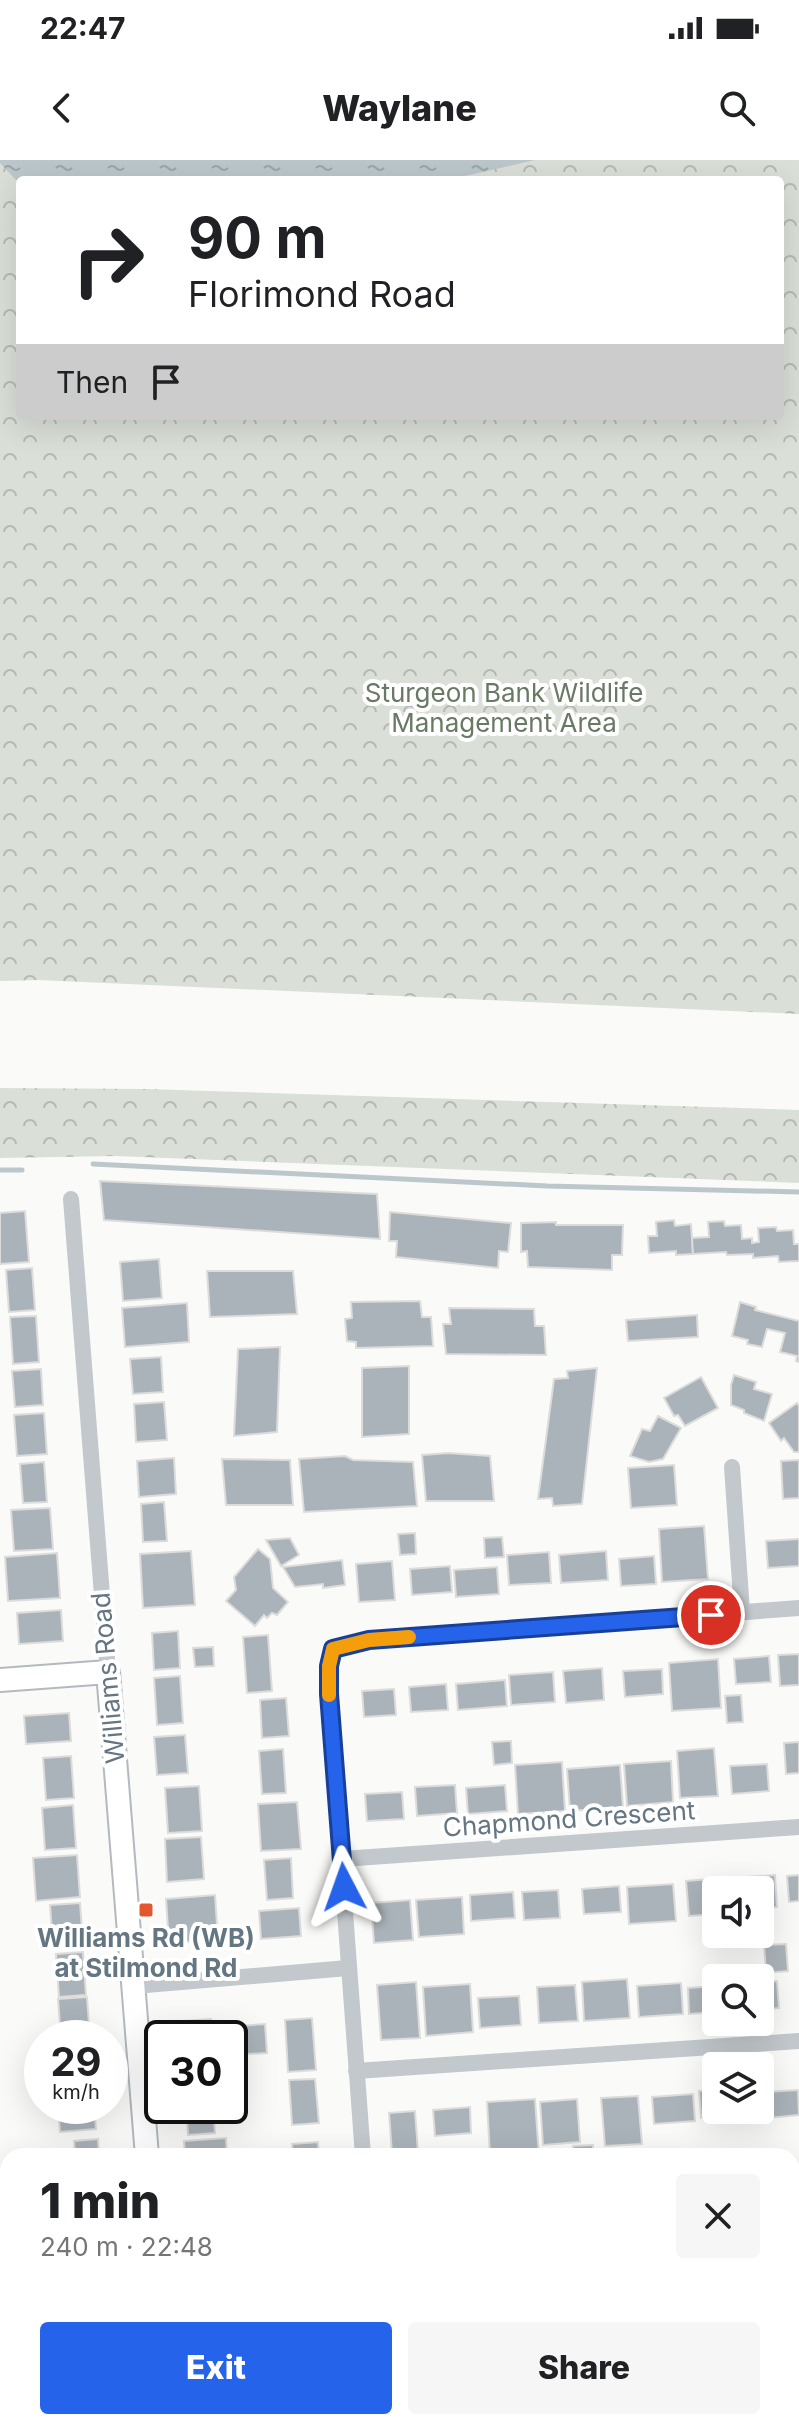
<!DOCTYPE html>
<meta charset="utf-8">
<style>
:root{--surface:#fff;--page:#f6f6f6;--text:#202124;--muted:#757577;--accent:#2563eb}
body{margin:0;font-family:Inter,sans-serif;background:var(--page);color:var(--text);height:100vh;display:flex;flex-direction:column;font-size:30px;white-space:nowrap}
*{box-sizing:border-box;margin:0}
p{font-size:26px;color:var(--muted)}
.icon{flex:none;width:44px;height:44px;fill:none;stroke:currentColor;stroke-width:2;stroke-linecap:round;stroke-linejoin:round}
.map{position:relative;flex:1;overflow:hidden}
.drawer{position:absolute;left:0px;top:1988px;width:800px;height:282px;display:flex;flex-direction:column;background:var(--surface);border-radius:24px 24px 0 0;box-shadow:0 8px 32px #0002}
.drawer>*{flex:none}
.top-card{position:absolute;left:16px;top:16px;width:768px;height:244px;border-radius:8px;box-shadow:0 8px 32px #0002;background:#fff;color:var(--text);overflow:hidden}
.tools{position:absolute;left:702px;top:1716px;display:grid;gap:16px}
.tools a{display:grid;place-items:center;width:72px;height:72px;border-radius:8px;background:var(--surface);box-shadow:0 8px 32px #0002;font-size:40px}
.speed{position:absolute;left:24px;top:1860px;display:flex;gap:16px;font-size:40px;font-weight:700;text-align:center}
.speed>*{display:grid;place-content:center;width:104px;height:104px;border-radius:50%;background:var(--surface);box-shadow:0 8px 32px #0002;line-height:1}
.speed small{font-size:20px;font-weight:400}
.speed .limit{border:4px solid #111;border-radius:12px;background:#fff;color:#111}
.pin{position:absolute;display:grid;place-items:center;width:68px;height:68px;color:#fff;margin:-34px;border:4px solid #fff;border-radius:50%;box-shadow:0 2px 8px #0007}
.me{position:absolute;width:88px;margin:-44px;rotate:356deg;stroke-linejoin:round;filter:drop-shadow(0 0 6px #0008)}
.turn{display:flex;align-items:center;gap:28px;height:168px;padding:0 40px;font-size:36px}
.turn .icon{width:104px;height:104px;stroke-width:2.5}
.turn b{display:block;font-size:56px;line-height:68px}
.then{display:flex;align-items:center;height:76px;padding:0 40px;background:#0003;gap:16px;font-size:30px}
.round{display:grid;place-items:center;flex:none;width:84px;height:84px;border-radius:8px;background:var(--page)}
.headline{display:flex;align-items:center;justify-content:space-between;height:136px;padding:0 40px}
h1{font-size:48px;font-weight:800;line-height:60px}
.primary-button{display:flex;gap:16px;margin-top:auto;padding:16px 40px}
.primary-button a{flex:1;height:92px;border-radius:8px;background:var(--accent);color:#fff;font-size:32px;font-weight:800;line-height:92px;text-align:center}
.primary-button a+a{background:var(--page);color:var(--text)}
.status{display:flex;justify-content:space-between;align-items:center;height:56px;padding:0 40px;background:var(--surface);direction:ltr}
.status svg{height:22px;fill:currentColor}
header{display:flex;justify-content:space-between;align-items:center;height:104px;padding:0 40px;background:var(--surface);font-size:36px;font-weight:800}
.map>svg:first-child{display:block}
.park{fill:url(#park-crowns);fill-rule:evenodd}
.water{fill:url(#water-ripples)}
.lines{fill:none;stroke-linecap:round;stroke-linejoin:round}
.stream{stroke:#bbc7cb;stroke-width:5}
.building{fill:#aab3b9;stroke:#dcdcda;stroke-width:2}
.secondary-casing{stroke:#b3babf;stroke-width:26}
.street{stroke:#c3c8cc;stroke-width:16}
.secondary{stroke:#fff;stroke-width:22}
.route-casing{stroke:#184099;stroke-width:20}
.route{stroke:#2563eb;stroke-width:14}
.slow{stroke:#f59e0b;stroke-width:14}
.poi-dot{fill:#e4572e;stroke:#fff;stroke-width:3}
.labels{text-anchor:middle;stroke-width:8;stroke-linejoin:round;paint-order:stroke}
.park-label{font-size:26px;fill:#687a64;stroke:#fff}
.street-label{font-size:26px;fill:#657683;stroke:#fff}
.poi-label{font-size:26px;font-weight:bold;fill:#657683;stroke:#fff}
</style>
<div class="status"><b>22:47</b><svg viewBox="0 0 49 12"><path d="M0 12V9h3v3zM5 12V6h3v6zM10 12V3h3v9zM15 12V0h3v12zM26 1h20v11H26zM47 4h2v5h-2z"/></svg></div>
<header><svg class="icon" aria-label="back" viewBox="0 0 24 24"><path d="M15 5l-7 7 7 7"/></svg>Waylane<svg class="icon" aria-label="search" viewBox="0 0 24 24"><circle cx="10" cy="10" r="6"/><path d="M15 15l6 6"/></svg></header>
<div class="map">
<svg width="799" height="2269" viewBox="0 0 799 2269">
<defs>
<pattern id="park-crowns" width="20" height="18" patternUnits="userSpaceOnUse" patternTransform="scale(2)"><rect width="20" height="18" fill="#dadfd7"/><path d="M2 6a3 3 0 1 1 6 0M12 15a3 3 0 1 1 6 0" fill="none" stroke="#b4b9b4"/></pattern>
<pattern id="water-ripples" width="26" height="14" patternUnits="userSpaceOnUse" patternTransform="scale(2)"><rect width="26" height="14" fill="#bbc7cb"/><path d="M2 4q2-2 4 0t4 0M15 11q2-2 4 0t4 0" fill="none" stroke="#9ca6aa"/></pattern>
</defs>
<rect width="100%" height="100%" fill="#fafaf8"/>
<!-- park -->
<g class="park">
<path d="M0 0H799V854L39 820 0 821ZM20 20H780V256H20Z"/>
<path d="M0 928 146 929 799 950V1023L115 996 0 998Z"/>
</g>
<!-- water -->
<path class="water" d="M0 0H535L447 20 20 21 16 20 0 3Z"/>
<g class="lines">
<!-- stream -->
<g class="stream">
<path d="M93 1004 547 1026 799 1032"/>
<path d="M0 1010H22"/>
</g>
</g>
<!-- building -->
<g class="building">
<path d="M100 1021 377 1034 380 1079 104 1060Z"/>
<path d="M25 1051 29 1102 0 1104V1053Z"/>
<path d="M390 1052 511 1063 508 1092 499 1091 498 1108 396 1097 397 1081H389Z"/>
<path d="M674 1060 675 1066 691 1064 693 1094 676 1095V1091L649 1093 648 1076H657L656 1062Z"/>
<path d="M724 1061 725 1066 741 1065 742 1079 752 1078V1083L759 1082 758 1068 776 1067 777 1071 793 1070 794 1084H799V1101L779 1102 778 1096 753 1098V1094L727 1095 726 1092 693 1094 692 1078 709 1077 708 1062Z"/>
<path d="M556 1062V1065H623L622 1095H612V1110L528 1107 527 1091 521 1092V1063Z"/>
<path d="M159 1099 162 1138 123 1141 120 1102Z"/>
<path d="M32 1108 35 1150 9 1152 6 1110Z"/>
<path d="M207 1111H293L297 1154 210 1157Z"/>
<path d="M420 1141 422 1157H431L433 1186 356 1188V1182L347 1181 345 1159 352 1158 351 1142Z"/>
<path d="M740 1142 756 1147 755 1150 799 1161V1202L796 1201 797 1196 780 1192 785 1173 767 1169 762 1187 747 1184 748 1180 732 1176Z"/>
<path d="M187 1143 189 1182 125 1187 122 1148Z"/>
<path d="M449 1148 534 1149 535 1166H544L546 1195 446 1194 443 1164H451Z"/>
<path d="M697 1155 698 1177 628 1181 626 1160Z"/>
<path d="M36 1156 39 1202 13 1204 10 1157Z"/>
<path d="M280 1187 277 1272 234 1276 238 1189Z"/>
<path d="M161 1197 163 1232 133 1234 130 1199Z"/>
<path d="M409 1206V1274L362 1277V1208Z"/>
<path d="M597 1208 582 1344 553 1346 552 1338 538 1339 554 1219 568 1218 567 1211Z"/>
<path d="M41 1209 43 1245 15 1247 12 1211Z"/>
<path d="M734 1215 756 1222 754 1229 772 1234 764 1261 744 1253V1250L731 1245V1225Z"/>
<path d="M701 1217 718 1248 685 1266 678 1255 674 1256 664 1238Z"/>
<path d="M164 1242 167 1280 136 1282 134 1244Z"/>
<path d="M797 1243 799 1246V1292H794L784 1278 781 1281 769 1263Z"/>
<path d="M44 1253 47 1294 17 1296 14 1255Z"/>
<path d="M658 1256 681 1268 663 1299 649 1302 630 1296 642 1269 650 1271Z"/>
<path d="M448 1293 490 1296 494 1341H426L422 1295Z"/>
<path d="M345 1296 353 1300 413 1302 417 1346 304 1352 299 1299Z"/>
<path d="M174 1298 176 1334 139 1337 137 1301Z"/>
<path d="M222 1299 290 1300 293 1345H226Z"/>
<path d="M799 1300V1338L783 1339 781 1301Z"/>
<path d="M44 1302 47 1342 23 1343 20 1304Z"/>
<path d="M674 1305 677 1345 631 1348 628 1308Z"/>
<path d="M164 1342 167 1381 143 1382 141 1344Z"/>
<path d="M50 1348 53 1389 14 1391 11 1350Z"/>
<path d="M704 1366 708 1419 662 1422 659 1369Z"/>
<path d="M415 1373 416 1394 400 1395 398 1374Z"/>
<path d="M502 1377 504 1397 485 1398 484 1378Z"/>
<path d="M290 1378 299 1395 281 1406 266 1380Z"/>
<path d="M799 1379V1406L768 1408 766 1381Z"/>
<path d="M258 1389 270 1399 273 1428 288 1442 277 1455 272 1453 267 1458 264 1455 255 1466 226 1441 236 1430 234 1417Z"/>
<path d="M191 1391 195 1445 143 1448 140 1394Z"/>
<path d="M606 1391 608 1420 561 1423 559 1395Z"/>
<path d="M549 1392 551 1423 509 1425 507 1395Z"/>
<path d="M57 1393 60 1438 8 1441 5 1397Z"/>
<path d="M654 1396 656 1424 621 1426 619 1399Z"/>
<path d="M342 1400 345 1425 323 1428V1424L295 1427 283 1407Z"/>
<path d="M392 1401 395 1440 359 1442 356 1404Z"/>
<path d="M450 1406 452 1432 412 1435 410 1409Z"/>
<path d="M497 1407 499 1434 456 1437 454 1410Z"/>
<path d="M61 1450 63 1481 19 1484 17 1453Z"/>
<path d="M178 1471 180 1508 154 1510 152 1473Z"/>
<path d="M268 1475 272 1531 247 1533 243 1477Z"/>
<path d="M213 1487 214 1506 195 1507 193 1488Z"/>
<path d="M799 1494V1525L780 1526 778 1495Z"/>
<path d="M769 1496 771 1522 736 1524 734 1499Z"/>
<path d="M718 1499 721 1548 672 1551 669 1503Z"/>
<path d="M602 1508 604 1540 566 1543 563 1511Z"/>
<path d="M662 1509 663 1534 625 1537 623 1511Z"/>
<path d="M553 1512 555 1542 511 1545 509 1515Z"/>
<path d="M180 1516 183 1563 157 1565 154 1518Z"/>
<path d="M505 1520 507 1546 458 1550 456 1524Z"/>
<path d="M446 1524 448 1550 411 1552 409 1527Z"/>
<path d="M394 1529 396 1555 364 1557 362 1531Z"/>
<path d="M741 1535 743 1562 727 1563 725 1536Z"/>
<path d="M286 1538 289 1576 262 1578 260 1540Z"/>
<path d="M69 1553 71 1581 26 1584 24 1556Z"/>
<path d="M185 1575 188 1613 157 1615 154 1577Z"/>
<path d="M511 1581 512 1603 494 1605 492 1582Z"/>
<path d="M799 1582V1613L786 1614 784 1583Z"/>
<path d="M714 1588 718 1636 680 1638 677 1591Z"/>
<path d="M283 1589 286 1633 262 1634 259 1591Z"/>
<path d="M71 1596 74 1638 46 1640 43 1598Z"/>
<path d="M671 1601 673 1642 627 1646 624 1604Z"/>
<path d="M562 1602 565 1651 518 1654 515 1605Z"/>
<path d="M767 1604 769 1631 732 1634 730 1606Z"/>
<path d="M620 1605 623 1647 570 1651 567 1609Z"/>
<path d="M455 1625 457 1653 417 1656 415 1627Z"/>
<path d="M505 1625 507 1651 468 1654 466 1628Z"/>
<path d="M199 1626 202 1671 168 1673 165 1628Z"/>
<path d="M402 1632 404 1659 367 1661 365 1634Z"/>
<path d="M297 1642 301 1689 261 1691 258 1644Z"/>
<path d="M73 1645 76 1688 45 1690 42 1648Z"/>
<path d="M201 1677 204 1719 167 1722 165 1679Z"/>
<path d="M77 1695 80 1737 36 1741 33 1698Z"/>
<path d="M291 1698 293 1738 267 1740 264 1700Z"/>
<path d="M775 1715 777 1747 760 1748V1730H733L732 1718Z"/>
<path d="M799 1715V1741L789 1742 787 1716Z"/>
<path d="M722 1718V1730H716V1754L689 1756 686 1721Z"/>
<path d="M673 1724 676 1761 629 1764 627 1727Z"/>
<path d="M619 1726 621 1752 584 1754 582 1729Z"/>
<path d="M558 1730 560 1758 524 1760 522 1732Z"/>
<path d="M513 1732 515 1758 471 1761 470 1735Z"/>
<path d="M215 1735 218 1780 169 1783 166 1739Z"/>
<path d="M462 1737 464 1774 419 1777 416 1740Z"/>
<path d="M410 1740 413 1780 374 1783 371 1743Z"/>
<path d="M80 1743 83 1784 53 1786 50 1745Z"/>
<path d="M299 1748 301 1776 261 1779 259 1751Z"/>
<path d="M786 1784 788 1811 766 1813 764 1785Z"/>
<path d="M83 1792 86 1835 59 1837 56 1794Z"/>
<path d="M627 1819 630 1858 584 1861 582 1822Z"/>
<path d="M777 1821 779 1848 760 1850V1822Z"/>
<path d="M416 1822 420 1878 381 1880 377 1825Z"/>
<path d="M681 1823 683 1854 639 1857 637 1826Z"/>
<path d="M470 1824 473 1872 426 1876 423 1827Z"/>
<path d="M575 1825 578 1861 539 1863 537 1827Z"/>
<path d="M716 1826V1852L689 1854 688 1828Z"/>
<path d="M519 1836 521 1865 480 1868 478 1838Z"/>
<path d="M87 1837 90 1878H61L58 1839Z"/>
<path d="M312 1858 316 1910 288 1912 285 1860Z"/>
<path d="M211 1859 213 1878H169L168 1862Z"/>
<path d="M265 1864 267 1893 230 1895V1878H226L225 1867Z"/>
<path d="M315 1919 319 1963 292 1965 289 1920Z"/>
<path d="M716 1930V1950H737L738 1955 701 1958 699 1931Z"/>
<path d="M798 1930 799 1955 768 1958 766 1932Z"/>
<path d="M693 1934 695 1961 654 1964 652 1937Z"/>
<path d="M638 1936 642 1984 605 1986 601 1938Z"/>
<path d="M535 1939 539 1996H490L487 1942Z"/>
<path d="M577 1939 580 1982 543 1985 540 1942Z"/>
<path d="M58 1946H94L96 1969 60 1972Z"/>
<path d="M186 1946H213L215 1973 188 1975Z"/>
<path d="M470 1947 471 1973 435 1976 433 1950Z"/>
<path d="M415 1951 418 1992 392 1994 389 1953Z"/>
<path d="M226 1978 227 1996H185L184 1981Z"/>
<path d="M98 1979 99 1996H75L74 1981Z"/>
<path d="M318 1982 319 1996H293L292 1984Z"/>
<path d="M593 1985V1996H574L573 1986Z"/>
<path d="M799 2009V2067L792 2068V2010Z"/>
<path d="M0 2082H5L8 2123H0Z"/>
<path d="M8 2128V2171L0 2172V2129Z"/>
<path d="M792 2147H799V2171L792 2172Z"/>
<rect x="0" y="2175" width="8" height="44"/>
<path d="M799 2223V2269H779V2262H792V2224Z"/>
<path d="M8 2224V2262H30V2265L0 2267V2225Z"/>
<path d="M208 2262H236L237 2269H209Z"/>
<path d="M512 2262H555L556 2269H513Z"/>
<path d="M663 2262V2269H625V2263Z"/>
<path d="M671 2262H711V2269H672Z"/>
<rect x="726" y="2262" width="40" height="7"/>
<path d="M611 2263 612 2269H565V2267Z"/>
</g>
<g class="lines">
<!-- secondary casing -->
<g class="secondary-casing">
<g id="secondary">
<path d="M0 1520 108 1512 147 1996"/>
<path d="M168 2262V2269"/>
</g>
</g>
<!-- street -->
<g class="street">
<path d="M71 1039 108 1512"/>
<path d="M732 1307 742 1452"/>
<path d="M342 1699 799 1667"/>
<path d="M134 1826 348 1808"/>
<path d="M356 1911 799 1881"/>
<path d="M363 1996 329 1534V1506L333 1489 369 1480 799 1448"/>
<path d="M792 2101 799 2100"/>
<path d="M384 2262V2269"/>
</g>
<!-- secondary -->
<use href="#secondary" class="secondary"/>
</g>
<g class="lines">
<!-- route casing -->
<g class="route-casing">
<path id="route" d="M344 1727 329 1534V1506L333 1489 369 1480 711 1455"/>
</g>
<!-- route -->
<use href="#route" class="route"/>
<!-- slow -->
<path class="slow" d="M329 1535V1506L333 1489 369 1480 409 1477"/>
</g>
<!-- markers -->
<rect class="poi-dot" x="138" y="1742" width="16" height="16" rx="4"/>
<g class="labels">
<!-- park labels -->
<g class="park-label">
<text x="504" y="542">Sturgeon Bank Wildlife<tspan x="504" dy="30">Management Area</tspan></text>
</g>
<!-- street labels -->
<g class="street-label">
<text transform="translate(108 1518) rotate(-95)" y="9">Williams Road</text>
<text transform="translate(569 1659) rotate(-4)" y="9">Chapmond Crescent</text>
</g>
<!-- poi labels -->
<g class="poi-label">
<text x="146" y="1787">Williams Rd (WB)<tspan x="146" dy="30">at Stilmond Rd</tspan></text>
</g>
</g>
</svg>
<div class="tools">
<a><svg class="icon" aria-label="sound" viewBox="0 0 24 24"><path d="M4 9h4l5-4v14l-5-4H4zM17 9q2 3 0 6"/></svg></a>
<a><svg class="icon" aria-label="search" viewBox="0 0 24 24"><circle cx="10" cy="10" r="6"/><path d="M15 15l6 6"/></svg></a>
<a><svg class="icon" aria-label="layers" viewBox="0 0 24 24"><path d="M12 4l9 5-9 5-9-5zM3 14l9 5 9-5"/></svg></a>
</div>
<div class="speed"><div>29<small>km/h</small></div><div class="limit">30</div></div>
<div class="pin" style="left:711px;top:1455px;background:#d93025"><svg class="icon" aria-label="arrive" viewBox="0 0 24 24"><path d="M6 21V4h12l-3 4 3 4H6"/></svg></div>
<svg class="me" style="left:344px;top:1727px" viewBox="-20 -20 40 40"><path d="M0-17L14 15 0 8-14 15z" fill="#2563eb" stroke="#fff" stroke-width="4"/></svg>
<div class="top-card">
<div class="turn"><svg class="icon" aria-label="right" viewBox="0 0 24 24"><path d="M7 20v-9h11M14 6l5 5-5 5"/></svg><div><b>90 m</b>Florimond Road</div></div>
<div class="then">Then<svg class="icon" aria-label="arrive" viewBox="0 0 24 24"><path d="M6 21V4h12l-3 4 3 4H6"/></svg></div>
</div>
<section class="drawer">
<div class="headline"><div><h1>1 min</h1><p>240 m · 22:48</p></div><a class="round"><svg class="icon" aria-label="close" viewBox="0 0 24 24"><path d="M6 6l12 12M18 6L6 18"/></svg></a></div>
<div class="primary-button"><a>Exit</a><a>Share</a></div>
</section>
</div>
